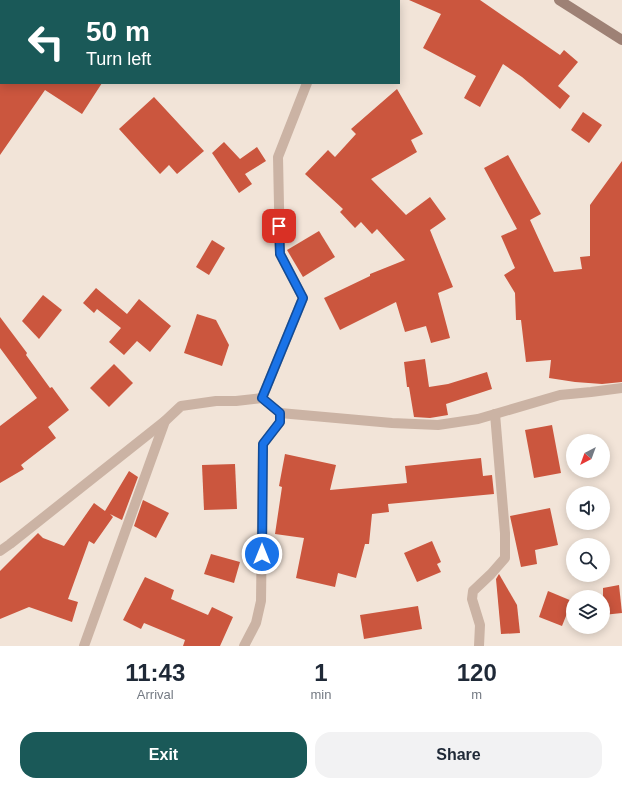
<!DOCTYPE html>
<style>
:root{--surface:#fff;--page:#f2f2f3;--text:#1f2937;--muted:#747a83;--accent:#1a5958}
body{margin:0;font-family:Arial,sans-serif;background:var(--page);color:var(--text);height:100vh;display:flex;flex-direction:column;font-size:15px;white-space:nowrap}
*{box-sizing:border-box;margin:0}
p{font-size:13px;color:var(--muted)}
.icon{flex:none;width:22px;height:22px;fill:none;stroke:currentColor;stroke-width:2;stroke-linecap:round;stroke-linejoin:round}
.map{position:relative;height:646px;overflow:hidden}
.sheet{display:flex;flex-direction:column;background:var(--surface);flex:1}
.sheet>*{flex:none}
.guide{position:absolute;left:0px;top:0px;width:400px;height:84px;box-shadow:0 2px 10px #0003;background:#1a5958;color:#fff;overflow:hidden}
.needle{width:26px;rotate:221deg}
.buttons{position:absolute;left:566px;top:434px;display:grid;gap:8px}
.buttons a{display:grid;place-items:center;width:44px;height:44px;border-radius:50%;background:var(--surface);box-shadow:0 2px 10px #0003;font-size:20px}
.pin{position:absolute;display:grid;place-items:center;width:34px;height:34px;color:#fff;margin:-17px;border-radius:8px;box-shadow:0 2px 6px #0006}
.me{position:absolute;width:44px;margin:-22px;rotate:0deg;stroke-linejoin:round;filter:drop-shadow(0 0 3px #0008)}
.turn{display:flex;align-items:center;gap:14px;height:84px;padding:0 20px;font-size:18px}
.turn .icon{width:52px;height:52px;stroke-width:2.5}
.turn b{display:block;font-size:28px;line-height:34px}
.eta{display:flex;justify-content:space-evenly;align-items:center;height:68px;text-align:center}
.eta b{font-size:24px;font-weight:700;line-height:28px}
.primary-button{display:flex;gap:8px;margin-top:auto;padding:8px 20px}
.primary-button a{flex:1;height:46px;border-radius:16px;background:var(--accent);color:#fff;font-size:16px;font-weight:700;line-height:46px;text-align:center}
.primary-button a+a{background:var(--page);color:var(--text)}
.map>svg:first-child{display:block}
.building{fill:#cb563e}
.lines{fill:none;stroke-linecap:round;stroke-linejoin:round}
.minor{stroke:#cbb3a4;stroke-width:10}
.secondary{stroke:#9e8175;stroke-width:10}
.route-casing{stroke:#114b97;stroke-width:10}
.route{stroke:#1a73e8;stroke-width:7}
</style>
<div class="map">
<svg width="622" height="646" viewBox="0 0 622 646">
<rect width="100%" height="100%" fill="#f2e4d8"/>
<!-- building -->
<g class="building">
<path d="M409 0H480L560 55 564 50 578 62 558 86 570 96 560 109 522 77 503 64 480 107 464 98 476 76 423 48 441 14Z"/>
<path d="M0 83H102L82 114 45 90 0 155Z"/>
<path d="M397 89 423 134 411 140 417 152 371 179 406 215 430 197 446 219 430 230 453 287 438 293 450 338 431 343 426 326 405 332 396 302 340 330 324 298 370 276V274L405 260 377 229 372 234 361 222 355 228 340 212 343 209 305 174 328 150 335 157 356 134 351 129Z"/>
<path d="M154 97 204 151 177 174 169 165 160 174 119 129Z"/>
<path d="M583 112 602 125 589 143 571 130Z"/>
<path d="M224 142 240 159 257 147 266 161 245 174 252 184 239 193 212 153Z"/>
<path d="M508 155 541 214 530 220 554 272 582 269 580 257 590 256V205L622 161V382L602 384 575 382 549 378 551 360 526 362 521 320H516L515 293 504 275 515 268 501 236 517 229 484 168Z"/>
<path d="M319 231 335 257 303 277 287 250Z"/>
<path d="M212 240 225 248 209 275 196 267Z"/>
<path d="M96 288 127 314 139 299 171 326 150 352 137 341 124 355 109 342 121 328 97 309 94 313 83 303Z"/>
<path d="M43 295 62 310 39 339 22 321Z"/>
<path d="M197 314 216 320 229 345 222 366 184 353Z"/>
<path d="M0 317 27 353 26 355 50 388 52 387 69 410 48 427 56 438 21 465 24 469 0 483V426L37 398 0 348Z"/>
<path d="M425 359 429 387 448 384 487 372 492 389 446 404 448 415 430 418 414 417 409 387H407L404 362Z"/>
<path d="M114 364 133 383 109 407 90 388Z"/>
<path d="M552 425 561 473 534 478 525 430Z"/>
<path d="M285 454 336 465 330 490 407 483 405 466 481 458 483 476 492 475 494 494 388 504 389 512 372 514 369 544H365L356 578 338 573 335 587 296 578 304 538 275 534 282 487 279 486Z"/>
<path d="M235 464 237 509 204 510 202 465Z"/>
<path d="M129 471 138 477 122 520 110 514 113 517 94 544 89 541 68 599 78 602 72 622 29 607 0 619V571L38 533 43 538 64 546 94 503 105 511Z"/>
<path d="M143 500 169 513 156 538 134 526Z"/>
<path d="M550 508 558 545 535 550 537 564 521 567 510 516Z"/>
<path d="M432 541 441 562 437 564 441 572 417 582 404 553Z"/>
<path d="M211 554 240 562 234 583 204 574Z"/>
<path d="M499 574 517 605 520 633 501 634 496 579Z"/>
<path d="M145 577 174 590 171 599 208 615 212 607 233 617 220 646H183L185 640 144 623 141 629 123 620Z"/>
<path d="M619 585 622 613 603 615V588Z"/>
<path d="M548 591 572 601 562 626 539 617Z"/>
<path d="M418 606 422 629 364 639 360 615Z"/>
</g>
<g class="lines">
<!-- minor -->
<g class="minor">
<path d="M349 1V0"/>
<path d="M262 398 303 298 280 254 278 157 307 83"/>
<path d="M0 551 10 544 165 421 181 406 216 401H236L262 398 280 413"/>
<path d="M84 646 165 421"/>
<path d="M244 646 256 623 261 601 263 444 280 422V413L392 423 438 425 478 419 560 395 591 392 622 388"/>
<path d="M479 646 480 625 472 599 473 591 491 574 505 558V533L495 414"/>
</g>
<!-- secondary -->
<path class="secondary" d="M559 0 622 40"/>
</g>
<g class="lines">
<!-- route casing -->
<g class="route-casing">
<path id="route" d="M262 554 263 444 280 422V413L262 398 303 298 280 254 279 226"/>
</g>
<!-- route -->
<use href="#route" class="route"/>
</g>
</svg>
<div class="buttons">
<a><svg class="needle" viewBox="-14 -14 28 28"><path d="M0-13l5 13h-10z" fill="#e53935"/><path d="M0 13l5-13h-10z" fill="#747a83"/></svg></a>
<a><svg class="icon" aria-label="sound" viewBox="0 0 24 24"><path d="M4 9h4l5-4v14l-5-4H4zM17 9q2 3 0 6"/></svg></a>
<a><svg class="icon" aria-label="search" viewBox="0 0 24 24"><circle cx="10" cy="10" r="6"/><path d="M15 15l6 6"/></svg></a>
<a><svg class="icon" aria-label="layers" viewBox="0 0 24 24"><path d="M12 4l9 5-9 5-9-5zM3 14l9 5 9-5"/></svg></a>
</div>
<div class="pin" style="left:279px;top:226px;background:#d93025"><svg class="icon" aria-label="arrive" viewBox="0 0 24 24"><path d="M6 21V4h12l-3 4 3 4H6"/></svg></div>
<svg class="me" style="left:262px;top:554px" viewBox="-20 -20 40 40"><circle r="17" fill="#1a73e8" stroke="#fff" stroke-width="3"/><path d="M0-11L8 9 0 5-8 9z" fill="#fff"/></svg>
<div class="guide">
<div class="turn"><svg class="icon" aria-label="left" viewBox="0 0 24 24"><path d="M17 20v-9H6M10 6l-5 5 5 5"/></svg><div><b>50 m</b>Turn left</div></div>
</div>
</div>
<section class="sheet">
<div class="eta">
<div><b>11:43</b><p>Arrival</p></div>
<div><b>1</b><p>min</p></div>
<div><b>120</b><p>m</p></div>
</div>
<div class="primary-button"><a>Exit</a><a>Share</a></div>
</section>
